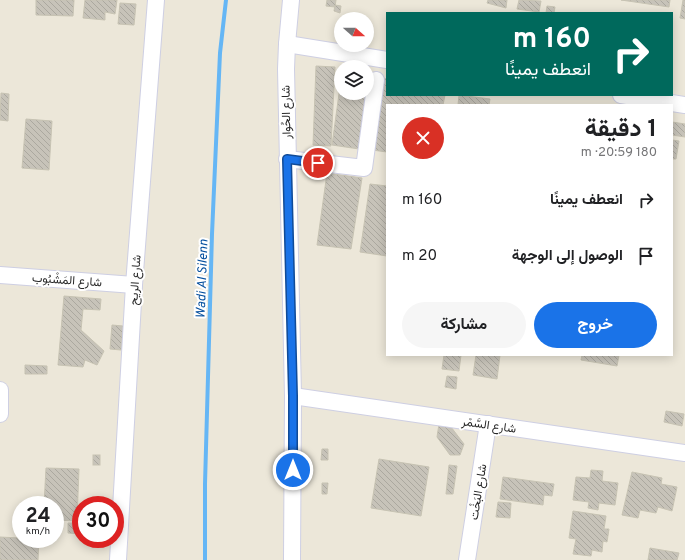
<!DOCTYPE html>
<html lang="ar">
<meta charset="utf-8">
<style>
:root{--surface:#fff;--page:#f6f6f6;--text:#202124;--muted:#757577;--accent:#1a73e8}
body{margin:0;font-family:Overpass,Vazirmatn,sans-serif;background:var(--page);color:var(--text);direction:rtl;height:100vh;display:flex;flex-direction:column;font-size:15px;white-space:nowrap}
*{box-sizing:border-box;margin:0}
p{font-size:13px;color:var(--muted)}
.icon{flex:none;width:22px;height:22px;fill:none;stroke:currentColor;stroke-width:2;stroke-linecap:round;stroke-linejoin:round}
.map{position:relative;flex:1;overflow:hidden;direction:ltr}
.panel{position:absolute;left:386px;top:104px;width:287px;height:252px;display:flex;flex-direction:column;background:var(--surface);border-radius:0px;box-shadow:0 2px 10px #0003;direction:rtl}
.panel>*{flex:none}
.guide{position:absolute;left:386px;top:12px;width:287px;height:84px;border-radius:0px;box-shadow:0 2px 10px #0003;direction:rtl;background:#00695c;color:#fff;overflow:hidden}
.needle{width:26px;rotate:111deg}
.fabs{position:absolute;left:334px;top:12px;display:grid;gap:8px}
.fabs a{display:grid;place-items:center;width:40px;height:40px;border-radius:50%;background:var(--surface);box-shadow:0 2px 10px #0003;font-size:20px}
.speed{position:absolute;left:12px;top:496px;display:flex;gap:8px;font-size:20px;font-weight:700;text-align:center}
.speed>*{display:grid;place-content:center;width:52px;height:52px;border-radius:50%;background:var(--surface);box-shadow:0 2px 10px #0003;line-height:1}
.speed small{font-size:10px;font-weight:400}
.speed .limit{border:6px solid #d22;background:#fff;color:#111}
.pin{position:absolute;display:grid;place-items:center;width:34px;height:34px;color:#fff;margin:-17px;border:2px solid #fff;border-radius:50%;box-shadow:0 1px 4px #0007}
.me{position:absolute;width:44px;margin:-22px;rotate:0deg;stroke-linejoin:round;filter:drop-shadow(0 0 3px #0008)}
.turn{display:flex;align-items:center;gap:14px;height:84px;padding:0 16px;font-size:18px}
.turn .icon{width:52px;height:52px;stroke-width:2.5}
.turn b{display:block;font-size:28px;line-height:34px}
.round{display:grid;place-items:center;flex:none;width:42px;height:42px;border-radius:21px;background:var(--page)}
.head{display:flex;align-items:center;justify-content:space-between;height:68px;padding:0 16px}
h1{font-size:24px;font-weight:700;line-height:30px}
.action{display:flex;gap:8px;margin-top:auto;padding:8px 16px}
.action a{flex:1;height:46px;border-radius:24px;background:var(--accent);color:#fff;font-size:16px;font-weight:700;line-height:46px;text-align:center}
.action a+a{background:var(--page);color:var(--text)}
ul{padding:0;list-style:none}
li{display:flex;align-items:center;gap:12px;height:56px;padding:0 16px}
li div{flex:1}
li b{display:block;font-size:15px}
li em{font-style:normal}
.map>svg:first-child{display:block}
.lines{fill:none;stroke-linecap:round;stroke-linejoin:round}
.stream{stroke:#65b6f5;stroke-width:4}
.building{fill:url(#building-back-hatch);stroke:#c7c3b3}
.minor-casing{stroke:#cecfe3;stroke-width:18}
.minor{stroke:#fff;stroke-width:16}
.route-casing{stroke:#114b97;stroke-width:10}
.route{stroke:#1a73e8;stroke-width:7}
.labels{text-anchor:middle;stroke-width:4;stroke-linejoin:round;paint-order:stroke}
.street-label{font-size:12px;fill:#282828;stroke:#fff}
.water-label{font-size:13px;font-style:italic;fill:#06509f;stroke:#fff}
</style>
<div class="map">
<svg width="685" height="560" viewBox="0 0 685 560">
<defs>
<pattern id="building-back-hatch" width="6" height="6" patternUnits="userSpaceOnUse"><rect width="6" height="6" fill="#c7c3b9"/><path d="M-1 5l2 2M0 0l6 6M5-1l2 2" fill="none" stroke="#aba89f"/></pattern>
</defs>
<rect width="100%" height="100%" fill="#ece7d9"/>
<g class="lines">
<!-- stream -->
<path class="stream" d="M205 560V484L212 234 220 53 226 0"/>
</g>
<!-- building -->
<g class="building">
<path d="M36 0H74L73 16 36 15Z"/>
<path d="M85 0H117L115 14 105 12V20L83 18Z"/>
<path d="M327 0H336L335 7 326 6Z"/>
<path d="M488 0H507L506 8 487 3Z"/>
<path d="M519 0 541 1 539 12 517 9Z"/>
<path d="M621 0H670L669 7Z"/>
<path d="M683 0H685V19L680 18Z"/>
<path d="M120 3 136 4 134 25 118 24Z"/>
<path d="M335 5 341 6 340 13 334 11Z"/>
<path d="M547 6 555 7 554 13H546Z"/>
<path d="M316 66 335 67 331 146 313 145Z"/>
<path d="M383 78 387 79V95H445L443 105H387V152L372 150Z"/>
<path d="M341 79V93H366L359 149 332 145Z"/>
<path d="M1 93 9 94 8 121 0 120Z"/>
<path d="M459 95 490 99 489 105H458Z"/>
<path d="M26 119 52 121 49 170 22 168Z"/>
<path d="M672 122 685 124V137L672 135Z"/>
<path d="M672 140 679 141 676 159H672Z"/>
<path d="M327 173 362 178 351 249 317 245Z"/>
<path d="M370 184 387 186V256L360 252Z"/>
<path d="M64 296 101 299 100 310 83 309 81 330 104 351 97 365 85 360 83 367 58 365Z"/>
<path d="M112 325 123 326 121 350 110 349Z"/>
<path d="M444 355H461L459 371 442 369Z"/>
<path d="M476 355H500L497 379 473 375Z"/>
<path d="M582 355H619L617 366 581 360Z"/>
<path d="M25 365 47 366V374H25Z"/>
<path d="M447 376 457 377 456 389 445 387Z"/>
<path d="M666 411 684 414 682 426 664 422Z"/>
<path d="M439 424 451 427 464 444 460 455H450L437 437Z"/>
<path d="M322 449H328V460H321Z"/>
<rect x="93" y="455" width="7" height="10"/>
<path d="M379 459 429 467 421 516 371 508Z"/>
<path d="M449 465 457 466 453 494H446Z"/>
<path d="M46 468 79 469 77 521 55 520V505H44Z"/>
<path d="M591 470 603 471 602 481 618 483 615 505 599 503 598 510 588 508 589 502 573 500 576 477 590 478Z"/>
<path d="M632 472 662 478 661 484 677 487 672 511 658 507 656 513 640 510 638 518 622 515Z"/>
<path d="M503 477 554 484 552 496 544 495 543 505 500 499Z"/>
<path d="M322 483H328L327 494H322Z"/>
<path d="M498 502 511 503 510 518 496 517Z"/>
<path d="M573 511 606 516 604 529H609L607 542 603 541 602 552 592 550 591 556 573 554 576 539 569 538Z"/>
<path d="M68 523H81V534L68 533Z"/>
<path d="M0 537 39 539 38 560H0Z"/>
<path d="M650 548 679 553 677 560H648Z"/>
</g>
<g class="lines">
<!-- minor casing -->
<g class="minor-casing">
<g id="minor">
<path d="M291 0 287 44 286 69 293 396 292 560"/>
<path d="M287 44 387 60"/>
<path d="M621 95 685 105"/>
<path d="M287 159 364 168 376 80"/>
<path d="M0 275 134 285"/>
<path d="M0 390V414"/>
<path d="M293 396 685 453"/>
<path d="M118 560 134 285 156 0"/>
<path d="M467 560 488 424"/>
</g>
</g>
<!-- minor -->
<use href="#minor" class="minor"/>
</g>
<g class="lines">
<!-- route casing -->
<g class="route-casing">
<path id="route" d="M293 470V396L287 159 318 163"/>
</g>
<!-- route -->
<use href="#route" class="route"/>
</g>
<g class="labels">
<!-- street labels -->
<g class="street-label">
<text transform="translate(286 112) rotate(-91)" y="4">شارع الحُوار</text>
<text transform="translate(67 280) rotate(4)" y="4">شارع المَشْبُوب</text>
<text transform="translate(135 280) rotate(-86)" y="4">شارع الريح</text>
<text transform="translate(489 425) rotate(8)" y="4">شارع السَّمْر</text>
<text transform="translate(478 492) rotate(-81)" y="4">شارع البَخْت</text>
</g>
<!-- water labels -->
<g class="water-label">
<text transform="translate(201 279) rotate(-88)" y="5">Wadi Al Silenn</text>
</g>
</g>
</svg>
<div class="fabs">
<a><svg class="needle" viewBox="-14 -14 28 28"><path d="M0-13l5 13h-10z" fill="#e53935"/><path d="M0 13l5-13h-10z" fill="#757577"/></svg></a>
<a><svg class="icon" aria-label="layers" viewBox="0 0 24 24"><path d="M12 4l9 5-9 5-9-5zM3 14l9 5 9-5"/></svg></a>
</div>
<div class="speed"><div>24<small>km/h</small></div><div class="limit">30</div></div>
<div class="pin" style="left:318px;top:163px;background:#d93025"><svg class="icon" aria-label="arrive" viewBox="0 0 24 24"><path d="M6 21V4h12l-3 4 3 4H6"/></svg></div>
<svg class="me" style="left:293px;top:470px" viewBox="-20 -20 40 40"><circle r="17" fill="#1a73e8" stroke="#fff" stroke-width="3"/><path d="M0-11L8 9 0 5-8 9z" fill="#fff"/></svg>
<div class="guide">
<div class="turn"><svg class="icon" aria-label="right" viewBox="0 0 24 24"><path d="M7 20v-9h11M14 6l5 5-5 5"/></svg><div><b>160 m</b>انعطف يمينًا</div></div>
</div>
<section class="panel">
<div class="head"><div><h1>1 دقيقة</h1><p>180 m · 20:59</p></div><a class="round" style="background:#d93025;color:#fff"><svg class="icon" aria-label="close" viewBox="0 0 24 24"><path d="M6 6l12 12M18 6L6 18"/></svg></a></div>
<ul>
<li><svg class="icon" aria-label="right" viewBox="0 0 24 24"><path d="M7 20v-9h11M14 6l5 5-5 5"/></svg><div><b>انعطف يمينًا</b></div><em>160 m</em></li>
<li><svg class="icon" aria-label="arrive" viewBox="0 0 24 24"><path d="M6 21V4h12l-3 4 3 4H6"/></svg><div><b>الوصول إلى الوجهة</b></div><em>20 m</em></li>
</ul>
<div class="action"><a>خروج</a><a>مشاركة</a></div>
</section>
</div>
